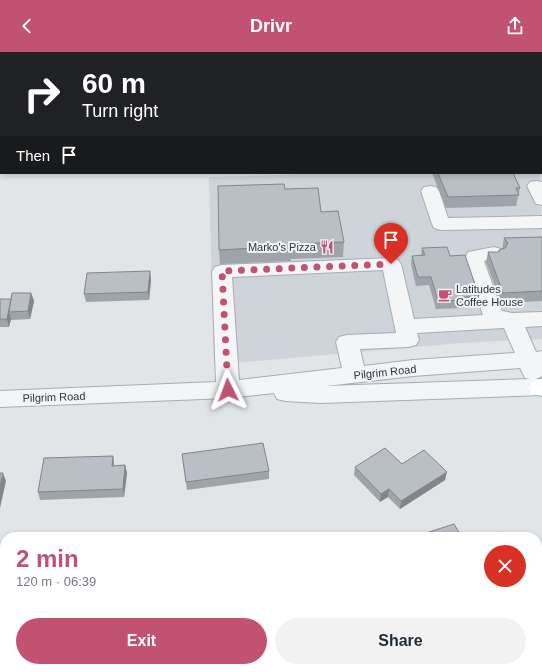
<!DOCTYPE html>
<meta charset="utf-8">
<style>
:root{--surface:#fff;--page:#f2f2f3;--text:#1f2937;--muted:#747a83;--accent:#c25271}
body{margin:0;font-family:Arial,sans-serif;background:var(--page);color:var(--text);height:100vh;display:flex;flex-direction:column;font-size:15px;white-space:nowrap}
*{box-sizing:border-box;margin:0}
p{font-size:13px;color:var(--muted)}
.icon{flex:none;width:22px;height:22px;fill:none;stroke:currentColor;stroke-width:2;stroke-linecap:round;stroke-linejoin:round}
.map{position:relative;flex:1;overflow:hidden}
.panel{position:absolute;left:0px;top:480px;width:542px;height:140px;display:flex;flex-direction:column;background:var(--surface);border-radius:16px 16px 0 0;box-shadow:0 2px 6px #0003}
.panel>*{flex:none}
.top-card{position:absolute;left:0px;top:0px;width:542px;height:122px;box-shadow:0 2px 6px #0003;background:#202124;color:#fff;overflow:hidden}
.pin{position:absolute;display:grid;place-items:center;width:34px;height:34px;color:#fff;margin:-41px -17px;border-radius:50% 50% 50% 0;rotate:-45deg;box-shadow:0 0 4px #0007}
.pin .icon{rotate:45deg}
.me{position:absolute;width:44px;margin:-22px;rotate:357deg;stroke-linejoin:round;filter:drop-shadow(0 0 3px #0008)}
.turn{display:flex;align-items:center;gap:14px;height:84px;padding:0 16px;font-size:18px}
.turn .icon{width:52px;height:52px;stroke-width:2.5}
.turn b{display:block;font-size:28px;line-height:34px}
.then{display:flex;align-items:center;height:38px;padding:0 16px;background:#0003;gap:8px;font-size:15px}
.round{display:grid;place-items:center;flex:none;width:42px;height:42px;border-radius:21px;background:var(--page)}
.summary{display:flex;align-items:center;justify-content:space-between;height:68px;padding:0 16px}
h1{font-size:24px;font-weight:700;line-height:30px;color:var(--accent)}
.button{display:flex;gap:8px;margin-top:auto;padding:8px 16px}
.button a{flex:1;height:46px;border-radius:24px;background:var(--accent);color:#fff;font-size:16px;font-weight:700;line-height:46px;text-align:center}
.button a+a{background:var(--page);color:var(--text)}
header{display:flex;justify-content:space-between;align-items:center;height:52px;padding:0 16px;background:var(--accent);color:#fff;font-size:18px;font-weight:700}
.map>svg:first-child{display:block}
.built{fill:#cfd4da}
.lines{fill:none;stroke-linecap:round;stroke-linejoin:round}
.minor-casing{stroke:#a7adb2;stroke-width:2}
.major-casing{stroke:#a2abb3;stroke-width:2}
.minor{fill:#f4f5f7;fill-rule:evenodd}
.major{fill:#fff;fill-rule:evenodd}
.wall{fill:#9fa4a9}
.shaded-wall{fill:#82868a}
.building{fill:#b9bfc5;stroke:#82868a}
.route{stroke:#c25271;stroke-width:7;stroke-dasharray:0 12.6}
.labels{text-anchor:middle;stroke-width:4;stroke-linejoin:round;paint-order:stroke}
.poi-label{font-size:11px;fill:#2b353f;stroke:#f1f4f6;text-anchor:end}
.street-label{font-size:11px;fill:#2b353f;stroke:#f1f4f6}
</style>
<header><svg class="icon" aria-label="back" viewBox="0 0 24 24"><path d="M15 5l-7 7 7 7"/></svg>Drivr<svg class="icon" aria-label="share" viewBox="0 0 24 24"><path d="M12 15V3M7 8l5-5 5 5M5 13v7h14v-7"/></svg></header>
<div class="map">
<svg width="542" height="620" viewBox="0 0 542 620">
<rect width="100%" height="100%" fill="#e1e5e8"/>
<!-- built -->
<path class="built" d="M541 115 542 287 460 291 245 310 214 311 209 125 347 121H541Z"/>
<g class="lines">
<!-- minor casing -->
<g class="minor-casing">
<g id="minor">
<path d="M536 129 542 130V153L536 152 527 134 530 130Z"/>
<path d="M430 134 436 135 439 139 448 166 542 164V176L441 178 434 176 432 172 421 139 424 135Z"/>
<path d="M494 195 501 197 504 201 501 205 484 209 502 259 512 261 542 260V274L525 275 536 300 542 299V324L536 327H542V343L321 351 285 349 277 347 274 341 228 346 0 355V339L216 330 212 219 215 215 222 213 391 206 398 208 401 212 414 267 483 263 464 209 468 200ZM383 218 396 281 347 283 339 285 336 290 342 316 239 328 232 225ZM504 276 515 301 413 308 364 314 360 297 408 295 416 293 419 288 417 281ZM520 316 525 326 530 327 326 334 413 324Z"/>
<rect x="0" y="510" width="5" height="24"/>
<rect x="332" y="615" width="30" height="5"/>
</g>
</g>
<!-- major casing -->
<g class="major-casing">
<g id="major">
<rect x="541" y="8" width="1" height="10"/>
<path d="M542 328V344L532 342 529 336 532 330Z"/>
</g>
</g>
<!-- minor -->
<use href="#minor" class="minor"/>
<!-- major -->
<use href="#major" class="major"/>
</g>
<!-- wall -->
<g class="wall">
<path d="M432 121H513L520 136 516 154 446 156Z"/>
<path d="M285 137 321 160 344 190 343 205 291 207V209L220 212 219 198Z"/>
<path d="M542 185V249L501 251 486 210 488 200H498L499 198 502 197 504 186Z"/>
<path d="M422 196 450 204 479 244 478 252 463 253 462 256 436 257 429 233 416 234 411 212 412 204 421 203Z"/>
<path d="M151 227 149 248 86 250 84 242Z"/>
<path d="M31 241 34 249 30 267 11 268V267L9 275H0V247H11Z"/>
<path d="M182 402 269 419V427L187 438Z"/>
<path d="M113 404 114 414 125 413 127 421 124 445 40 448 38 440Z"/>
<path d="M402 412 445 428 400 457 388 445 380 450 354 423 355 415Z"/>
<path d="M426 481 462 485H425Z"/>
</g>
<!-- shaded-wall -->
<g class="shaded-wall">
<path d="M150 219 151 227 149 248 148 240Z"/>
<path d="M31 241 34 249 30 267 28 259Z"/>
<path d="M11 247 9 260 11 267 9 275 7 267Z"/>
<path d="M113 404 114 412 113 422 112 414Z"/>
<path d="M125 413 127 421 124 445 123 437Z"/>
<path d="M447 420 445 428 400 457 401 449Z"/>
<path d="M3 421 6 429 0 456V435Z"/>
<path d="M389 437 388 445 380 450 381 442Z"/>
<path d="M109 615H112L111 620H109Z"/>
</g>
<!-- building -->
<g class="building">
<path d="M438 121H513L520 136H516L519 143 448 145Z"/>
<path d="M284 132 285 137 318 136 321 160 338 159 344 190 291 192 292 194 219 198 218 134Z"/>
<path d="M542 185V239L503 241 488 200H499V198L505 196 508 191 504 186Z"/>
<path d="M447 195 450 204 465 203 479 244 463 245 464 248 438 249 431 225H418L412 204 425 203 422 196Z"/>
<path d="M150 219 148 240 84 242 87 221Z"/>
<path d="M12 241H31L28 259 9 260Z"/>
<path d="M0 247H11L7 267H0Z"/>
<path d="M263 391 269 419 186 430 182 402Z"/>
<path d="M385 396 402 412 424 398 447 420 401 449 389 437 381 442 355 415Z"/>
<path d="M113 404 112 414 125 413 123 437 38 440 44 406Z"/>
<path d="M0 421H3L0 435Z"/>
<path d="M454 472 462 485H428L426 481Z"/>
<path d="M500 480 504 485H484Z"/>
<path d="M15 615H109V620H14Z"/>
<rect x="152" y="615" width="92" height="5"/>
</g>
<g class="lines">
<!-- route -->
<path class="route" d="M228 338 222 219 391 212"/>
</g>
<!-- icons -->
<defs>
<g id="restaurant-bare" transform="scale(1.08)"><path d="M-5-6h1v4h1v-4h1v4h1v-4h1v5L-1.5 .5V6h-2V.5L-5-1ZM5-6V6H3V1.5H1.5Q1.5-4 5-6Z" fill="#c25271" stroke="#f1f4f6" stroke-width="2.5" paint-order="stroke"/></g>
<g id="cafe-bare" transform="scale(1.08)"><path d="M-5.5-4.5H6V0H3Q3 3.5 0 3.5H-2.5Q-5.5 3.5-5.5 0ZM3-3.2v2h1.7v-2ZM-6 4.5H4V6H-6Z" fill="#c25271" stroke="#f1f4f6" stroke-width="2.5" paint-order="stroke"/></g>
</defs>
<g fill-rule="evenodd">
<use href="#restaurant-bare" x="327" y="195"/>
<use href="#cafe-bare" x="445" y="243"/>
</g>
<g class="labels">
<!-- poi labels -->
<g class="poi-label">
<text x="316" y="199">Marko's Pizza</text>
<text x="456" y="241" text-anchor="start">Latitudes<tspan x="456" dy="13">Coffee House</tspan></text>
</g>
<!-- street labels -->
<g class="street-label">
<text transform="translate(385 320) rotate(-6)" y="4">Pilgrim Road</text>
<text transform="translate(54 345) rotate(-2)" y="4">Pilgrim Road</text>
</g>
</g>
</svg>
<div class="pin" style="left:391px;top:212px;background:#d93025"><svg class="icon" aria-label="arrive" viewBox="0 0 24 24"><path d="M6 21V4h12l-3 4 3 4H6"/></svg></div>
<svg class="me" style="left:228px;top:338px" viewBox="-20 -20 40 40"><path d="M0-17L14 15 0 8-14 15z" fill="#c25271" stroke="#fff" stroke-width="4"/></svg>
<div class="top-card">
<div class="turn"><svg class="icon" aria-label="right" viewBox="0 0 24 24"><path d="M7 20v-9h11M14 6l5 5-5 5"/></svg><div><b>60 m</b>Turn right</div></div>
<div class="then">Then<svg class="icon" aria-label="arrive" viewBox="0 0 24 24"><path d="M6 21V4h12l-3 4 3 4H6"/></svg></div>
</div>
<section class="panel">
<div class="summary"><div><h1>2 min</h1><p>120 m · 06:39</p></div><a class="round" style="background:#d93025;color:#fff"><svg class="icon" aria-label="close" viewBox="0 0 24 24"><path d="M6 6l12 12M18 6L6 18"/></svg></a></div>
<div class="button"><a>Exit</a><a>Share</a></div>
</section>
</div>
